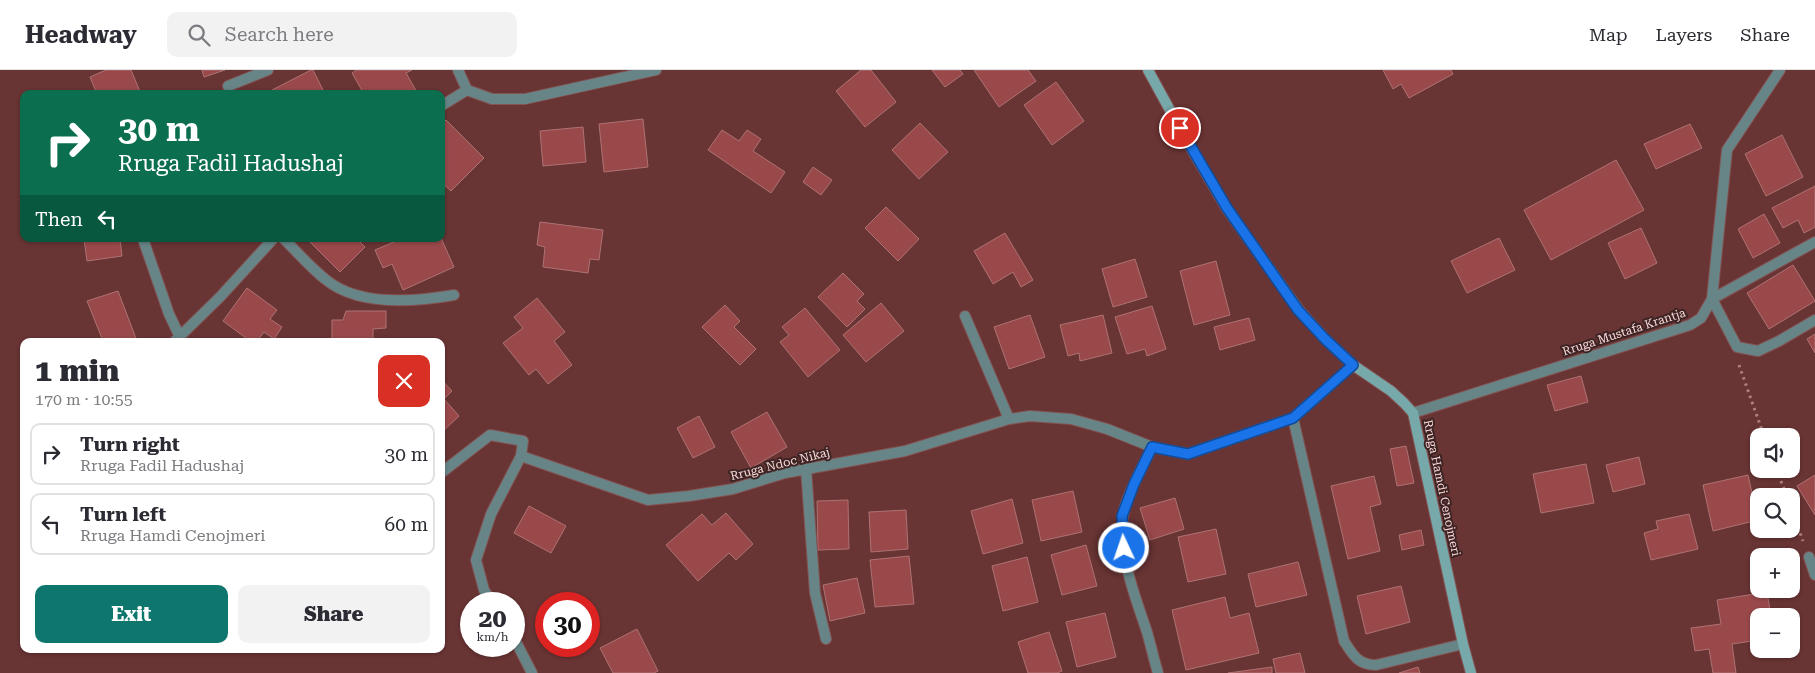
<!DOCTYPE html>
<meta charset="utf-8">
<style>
:root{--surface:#fff;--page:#f2f2f3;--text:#2b2b33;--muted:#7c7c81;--line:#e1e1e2;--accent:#0f766e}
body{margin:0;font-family:"Roboto Serif",serif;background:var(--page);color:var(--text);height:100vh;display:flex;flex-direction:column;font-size:19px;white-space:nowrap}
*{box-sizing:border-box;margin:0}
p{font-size:16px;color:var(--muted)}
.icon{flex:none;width:28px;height:28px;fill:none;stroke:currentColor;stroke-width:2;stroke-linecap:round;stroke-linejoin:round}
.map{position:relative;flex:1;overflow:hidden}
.details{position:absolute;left:20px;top:268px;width:425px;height:315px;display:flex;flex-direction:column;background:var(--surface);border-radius:10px;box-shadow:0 1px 4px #0004}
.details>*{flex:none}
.hud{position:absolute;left:20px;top:20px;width:425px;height:152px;border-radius:10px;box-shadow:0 1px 4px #0004;background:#0b6e4f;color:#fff;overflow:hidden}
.fabs{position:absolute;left:1750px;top:358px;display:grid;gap:10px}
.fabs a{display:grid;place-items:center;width:50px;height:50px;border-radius:10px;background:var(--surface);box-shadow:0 1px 4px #0004;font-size:25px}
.speed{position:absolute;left:460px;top:522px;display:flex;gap:10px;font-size:25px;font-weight:700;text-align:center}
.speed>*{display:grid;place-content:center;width:65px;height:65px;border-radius:50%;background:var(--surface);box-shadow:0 1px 4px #0004;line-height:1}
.speed small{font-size:12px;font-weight:400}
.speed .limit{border:8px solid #d22;background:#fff;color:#111}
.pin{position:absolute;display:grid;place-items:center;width:42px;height:42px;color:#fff;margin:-21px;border:2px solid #fff;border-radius:50%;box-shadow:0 1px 5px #0007}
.me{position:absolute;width:55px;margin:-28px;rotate:357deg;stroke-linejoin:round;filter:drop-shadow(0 0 4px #0008)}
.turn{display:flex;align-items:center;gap:18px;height:105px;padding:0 15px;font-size:22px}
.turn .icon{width:65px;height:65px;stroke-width:2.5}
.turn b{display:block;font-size:35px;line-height:42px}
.then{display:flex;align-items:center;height:48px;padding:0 15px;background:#0003;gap:10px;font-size:19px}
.round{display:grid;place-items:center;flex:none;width:52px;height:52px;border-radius:10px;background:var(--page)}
.summary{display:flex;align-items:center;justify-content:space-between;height:85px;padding:0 15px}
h1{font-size:30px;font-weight:800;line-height:38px}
.action{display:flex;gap:10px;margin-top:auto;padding:10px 15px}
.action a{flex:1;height:58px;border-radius:10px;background:var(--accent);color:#fff;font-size:20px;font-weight:800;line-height:58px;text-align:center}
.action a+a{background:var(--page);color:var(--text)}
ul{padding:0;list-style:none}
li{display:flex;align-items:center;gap:15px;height:62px;margin:0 10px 8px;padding:0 5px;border:2px solid var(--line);border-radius:10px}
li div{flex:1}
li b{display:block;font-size:19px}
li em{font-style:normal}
header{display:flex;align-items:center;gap:30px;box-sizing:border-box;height:70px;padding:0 25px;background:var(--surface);border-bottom:1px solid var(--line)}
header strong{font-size:24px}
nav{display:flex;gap:28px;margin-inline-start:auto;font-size:18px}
.search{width:350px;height:45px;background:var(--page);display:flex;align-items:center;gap:12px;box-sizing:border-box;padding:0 18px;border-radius:10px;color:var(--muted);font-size:19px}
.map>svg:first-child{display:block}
.building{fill:#9a494b;stroke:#ae7272}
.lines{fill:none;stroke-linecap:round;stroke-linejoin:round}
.lane-casing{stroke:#835252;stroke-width:12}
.street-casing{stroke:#835252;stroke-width:12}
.secondary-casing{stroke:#835252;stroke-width:12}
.path{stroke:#ac807f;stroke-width:3;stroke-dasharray:2.5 4;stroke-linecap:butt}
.lane{stroke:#678587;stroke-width:10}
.street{stroke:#678587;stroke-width:10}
.secondary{stroke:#77a8aa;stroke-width:10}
.route-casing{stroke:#114b97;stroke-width:12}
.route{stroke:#1a73e8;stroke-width:9}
.labels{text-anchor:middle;stroke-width:4;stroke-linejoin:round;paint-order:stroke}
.street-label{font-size:12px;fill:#fcdad9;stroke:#3d2424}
</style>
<header>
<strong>Headway</strong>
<div class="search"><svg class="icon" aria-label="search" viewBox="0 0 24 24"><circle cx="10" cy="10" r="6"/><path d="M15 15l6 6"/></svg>Search here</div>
<nav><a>Map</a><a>Layers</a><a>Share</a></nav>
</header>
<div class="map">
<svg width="1815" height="603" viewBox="0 0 1815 603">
<rect width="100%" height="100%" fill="#693434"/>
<!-- building -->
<g class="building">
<path d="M106 0H131L141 24H97L90 7Z"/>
<path d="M202 0H225L204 7Z"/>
<path d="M311 0H313L325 24H274L272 20Z"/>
<path d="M356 0H412L406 3 418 24H364L352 3Z"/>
<path d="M861 0H871L896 32 865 57 836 21Z"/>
<path d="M932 0H960L963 4 945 17Z"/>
<path d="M974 0H1028L1036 11 999 37Z"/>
<path d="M1383 0H1451L1453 4 1409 28 1401 14 1393 19Z"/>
<path d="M1056 12 1084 51 1052 75 1024 35Z"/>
<path d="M643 49 648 97 604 102 599 54Z"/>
<path d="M446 50 484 88 451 121 441 112V55Z"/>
<path d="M920 53 948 82 919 109 892 80Z"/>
<path d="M1690 54 1702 78 1656 99 1644 74Z"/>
<path d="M583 57 586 92 543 96 540 61Z"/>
<path d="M722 60 739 71 747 60 761 69 753 81 785 102 771 123 708 80Z"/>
<path d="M1782 65 1803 107 1766 126 1745 84Z"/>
<path d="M1616 90 1644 140 1551 190 1524 140Z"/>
<path d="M813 97 832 110 821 125 803 112Z"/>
<path d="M1815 116V157L1804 163 1798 150 1783 158 1772 138Z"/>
<path d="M886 137 919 169 898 191 865 158Z"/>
<path d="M1764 144 1780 173 1753 188 1738 159Z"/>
<path d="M540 152 603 160 599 190 590 189 588 203 543 197 545 177 537 175Z"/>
<path d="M1641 158 1657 193 1625 209 1608 173Z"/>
<path d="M1005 163 1033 210 1021 217 1013 202 993 214 974 181Z"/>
<path d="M441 168 454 197 403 220 392 194 383 198 375 180 401 169Z"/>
<path d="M1499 168 1515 200 1467 223 1451 191Z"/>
<path d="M84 169H120L122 186 87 191Z"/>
<path d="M307 169H357L365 177 340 202Z"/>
<path d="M1135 189 1147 227 1113 237 1102 199Z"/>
<path d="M1216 191 1230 245 1194 255 1180 201Z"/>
<path d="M1793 195 1815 231 1769 259 1747 223Z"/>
<path d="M843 203 864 224 857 231 865 239 847 257 818 227Z"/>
<path d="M247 218 277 240 270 249 282 257 274 269 264 262 257 271H250L223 251Z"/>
<path d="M118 221 137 271H103L87 231Z"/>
<path d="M537 228 565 262 554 271 572 295 548 314 536 299 529 305 503 273 523 258 514 247Z"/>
<path d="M881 233 904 261 866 292 843 265Z"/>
<path d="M725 235 740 251 734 257 756 279 740 295 702 257Z"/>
<path d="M1152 236 1166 279 1147 286 1145 279 1127 284 1115 247Z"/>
<path d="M805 238 840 280 808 307 780 272 789 265 782 257Z"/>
<path d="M346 241H386V258L373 259V271H332V250H343Z"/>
<path d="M1030 245 1045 287 1009 299 994 257Z"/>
<path d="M1103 245 1112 283 1080 291 1079 283 1068 286 1060 255Z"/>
<path d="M1249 248 1255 270 1220 280 1214 257Z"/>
<path d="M1815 264V283L1807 269Z"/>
<path d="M1581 306 1588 332 1555 341 1547 315Z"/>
<path d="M441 309 452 321 444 329 459 346 441 363Z"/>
<path d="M767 342 787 377 751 398 731 362Z"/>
<path d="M699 346 715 377 693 388 677 358Z"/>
<path d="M1406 376 1414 413 1397 416 1390 379Z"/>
<path d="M1639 387 1645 414 1613 422 1606 395Z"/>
<path d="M1586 394 1594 433 1541 443 1533 404Z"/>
<path d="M1748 405 1758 450 1713 461 1703 415Z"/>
<path d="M1815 405V445L1797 416Z"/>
<path d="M1374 406 1381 434 1370 437 1380 481 1348 489 1331 416Z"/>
<path d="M1073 421 1082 462 1041 471 1032 430Z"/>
<path d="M1175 428 1184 459 1150 470 1140 438Z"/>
<path d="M1012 429 1023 473 983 484 971 441Z"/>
<path d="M848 430 849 479 818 480 817 431Z"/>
<path d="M529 436 566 456 551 483 514 463Z"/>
<path d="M906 440 908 479 871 482 869 442Z"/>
<path d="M726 443 753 474 736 490 729 483 698 511 666 475 702 444 712 455Z"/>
<path d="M1689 444 1698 479 1651 490 1644 463 1658 459 1656 451Z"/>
<path d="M1216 459 1226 504 1188 512 1178 467Z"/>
<path d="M1421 460 1424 475 1402 480 1399 465Z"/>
<path d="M1086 475 1097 516 1062 525 1051 485Z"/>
<path d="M909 486 914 534 875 537 870 490Z"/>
<path d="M1027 487 1038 532 1003 541 992 496Z"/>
<path d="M1298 492 1307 525 1256 537 1248 504Z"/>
<path d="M857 508 865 543 830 551 823 515Z"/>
<path d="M1401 516 1410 552 1366 564 1357 526Z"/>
<path d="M1767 522 1771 546H1759V570L1732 574 1736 603H1713L1709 579 1695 581 1691 558 1721 554 1717 530Z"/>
<path d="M1225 527 1230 548 1249 543 1259 583 1186 600 1172 540Z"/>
<path d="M1105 543 1116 587 1077 597 1066 552Z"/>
<path d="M637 559 658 601 654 603H613L600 578Z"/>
<path d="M1049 562 1062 601 1057 603H1028L1018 572Z"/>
<path d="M1300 583 1305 603H1276L1273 589Z"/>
<path d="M1272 597V603H1228Z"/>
<path d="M1418 597 1420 603H1399Z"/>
</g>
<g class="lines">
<!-- lane casing -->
<g class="lane-casing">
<g id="lane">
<path d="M228 16 268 0"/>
<path d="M143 169 169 244 179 265"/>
<path d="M284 169C297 182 310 197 325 209 358 237 414 232 454 225"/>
<path d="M965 246 1009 349"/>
<path d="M175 271 220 227 273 169"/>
<path d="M806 399 815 523 826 569"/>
<path d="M441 403 490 365 523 371 521 386 648 430 689 426 733 419 785 403 905 381 1009 349 1030 346 1071 349 1107 359 1152 377"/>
<path d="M1809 487 1815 505"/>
<path d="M493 534 484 520 476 490 491 444 521 386"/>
<path d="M514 568 532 603"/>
</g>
</g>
<!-- street casing -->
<g class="street-casing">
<g id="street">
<path d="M458 0 467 20"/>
<path d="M467 20 492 29H525L656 0"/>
<path d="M441 36 467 20"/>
<path d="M1815 172 1712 229 1737 277 1758 281 1779 271 1815 250"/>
<path d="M1413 343 1690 255 1701 248 1712 229 1727 80 1780 0"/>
<path d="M1293 348 1344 571C1353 585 1358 595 1376 595L1463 574"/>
<path d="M1158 603C1154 590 1151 576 1147 562 1135 526 1119 487 1123 447 1124 430 1144 394 1152 377L1188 384 1293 348 1353 295"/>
</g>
</g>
<!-- secondary casing -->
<g class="secondary-casing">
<path id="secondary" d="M1148 0 1188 73 1227 139 1299 240 1325 269 1353 295 1391 321 1404 333 1413 343 1463 574 1471 603"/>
</g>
<!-- path -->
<g class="path">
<path d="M1739 295 1764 366"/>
<path d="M1776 399 1787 426"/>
<path d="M1791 439 1803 471"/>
</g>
<!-- lane -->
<use href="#lane" class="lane"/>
<!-- street -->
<use href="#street" class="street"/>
<!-- secondary -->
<use href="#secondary" class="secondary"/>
</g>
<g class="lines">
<!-- route casing -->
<g class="route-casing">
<path id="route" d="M1124 478 1122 446 1134 414 1152 377 1188 384 1293 348 1353 295 1325 269 1298 240 1227 138 1180 58"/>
</g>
<!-- route -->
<use href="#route" class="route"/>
</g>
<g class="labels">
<!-- street labels -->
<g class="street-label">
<text transform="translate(1624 262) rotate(-18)" y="4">Rruga Mustafa Krantja</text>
<text transform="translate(780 394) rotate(-14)" y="4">Rruga Ndoc Nikaj</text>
<text transform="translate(1442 418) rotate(78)" y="4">Rruga Hamdi Cenojmeri</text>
</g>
</g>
</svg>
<div class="fabs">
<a><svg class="icon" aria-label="sound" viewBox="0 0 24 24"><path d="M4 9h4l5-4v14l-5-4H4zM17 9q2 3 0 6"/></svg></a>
<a><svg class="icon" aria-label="search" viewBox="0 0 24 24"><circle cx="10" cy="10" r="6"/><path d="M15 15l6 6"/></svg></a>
<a>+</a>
<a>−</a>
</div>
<div class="speed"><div>20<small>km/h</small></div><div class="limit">30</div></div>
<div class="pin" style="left:1180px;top:58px;background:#d93025"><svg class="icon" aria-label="arrive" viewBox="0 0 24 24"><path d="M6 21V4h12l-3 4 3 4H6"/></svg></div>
<svg class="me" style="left:1124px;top:478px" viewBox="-20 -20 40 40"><circle r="17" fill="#1a73e8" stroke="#fff" stroke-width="3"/><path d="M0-11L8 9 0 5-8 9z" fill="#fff"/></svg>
<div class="hud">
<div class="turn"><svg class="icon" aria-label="right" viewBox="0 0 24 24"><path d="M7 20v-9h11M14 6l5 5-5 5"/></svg><div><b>30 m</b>Rruga Fadil Hadushaj</div></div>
<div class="then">Then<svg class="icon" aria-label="left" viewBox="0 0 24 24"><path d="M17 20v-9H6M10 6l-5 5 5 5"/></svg></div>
</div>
<section class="details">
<div class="summary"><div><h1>1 min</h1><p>170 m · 10:55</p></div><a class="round" style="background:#d93025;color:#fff"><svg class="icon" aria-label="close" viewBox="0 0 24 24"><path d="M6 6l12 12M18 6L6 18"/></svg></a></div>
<ul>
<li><svg class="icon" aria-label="right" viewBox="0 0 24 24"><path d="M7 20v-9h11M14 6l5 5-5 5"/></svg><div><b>Turn right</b><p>Rruga Fadil Hadushaj</p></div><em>30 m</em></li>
<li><svg class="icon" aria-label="left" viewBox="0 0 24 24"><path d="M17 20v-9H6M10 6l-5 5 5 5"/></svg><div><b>Turn left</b><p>Rruga Hamdi Cenojmeri</p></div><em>60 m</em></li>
</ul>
<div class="action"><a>Exit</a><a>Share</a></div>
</section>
</div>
